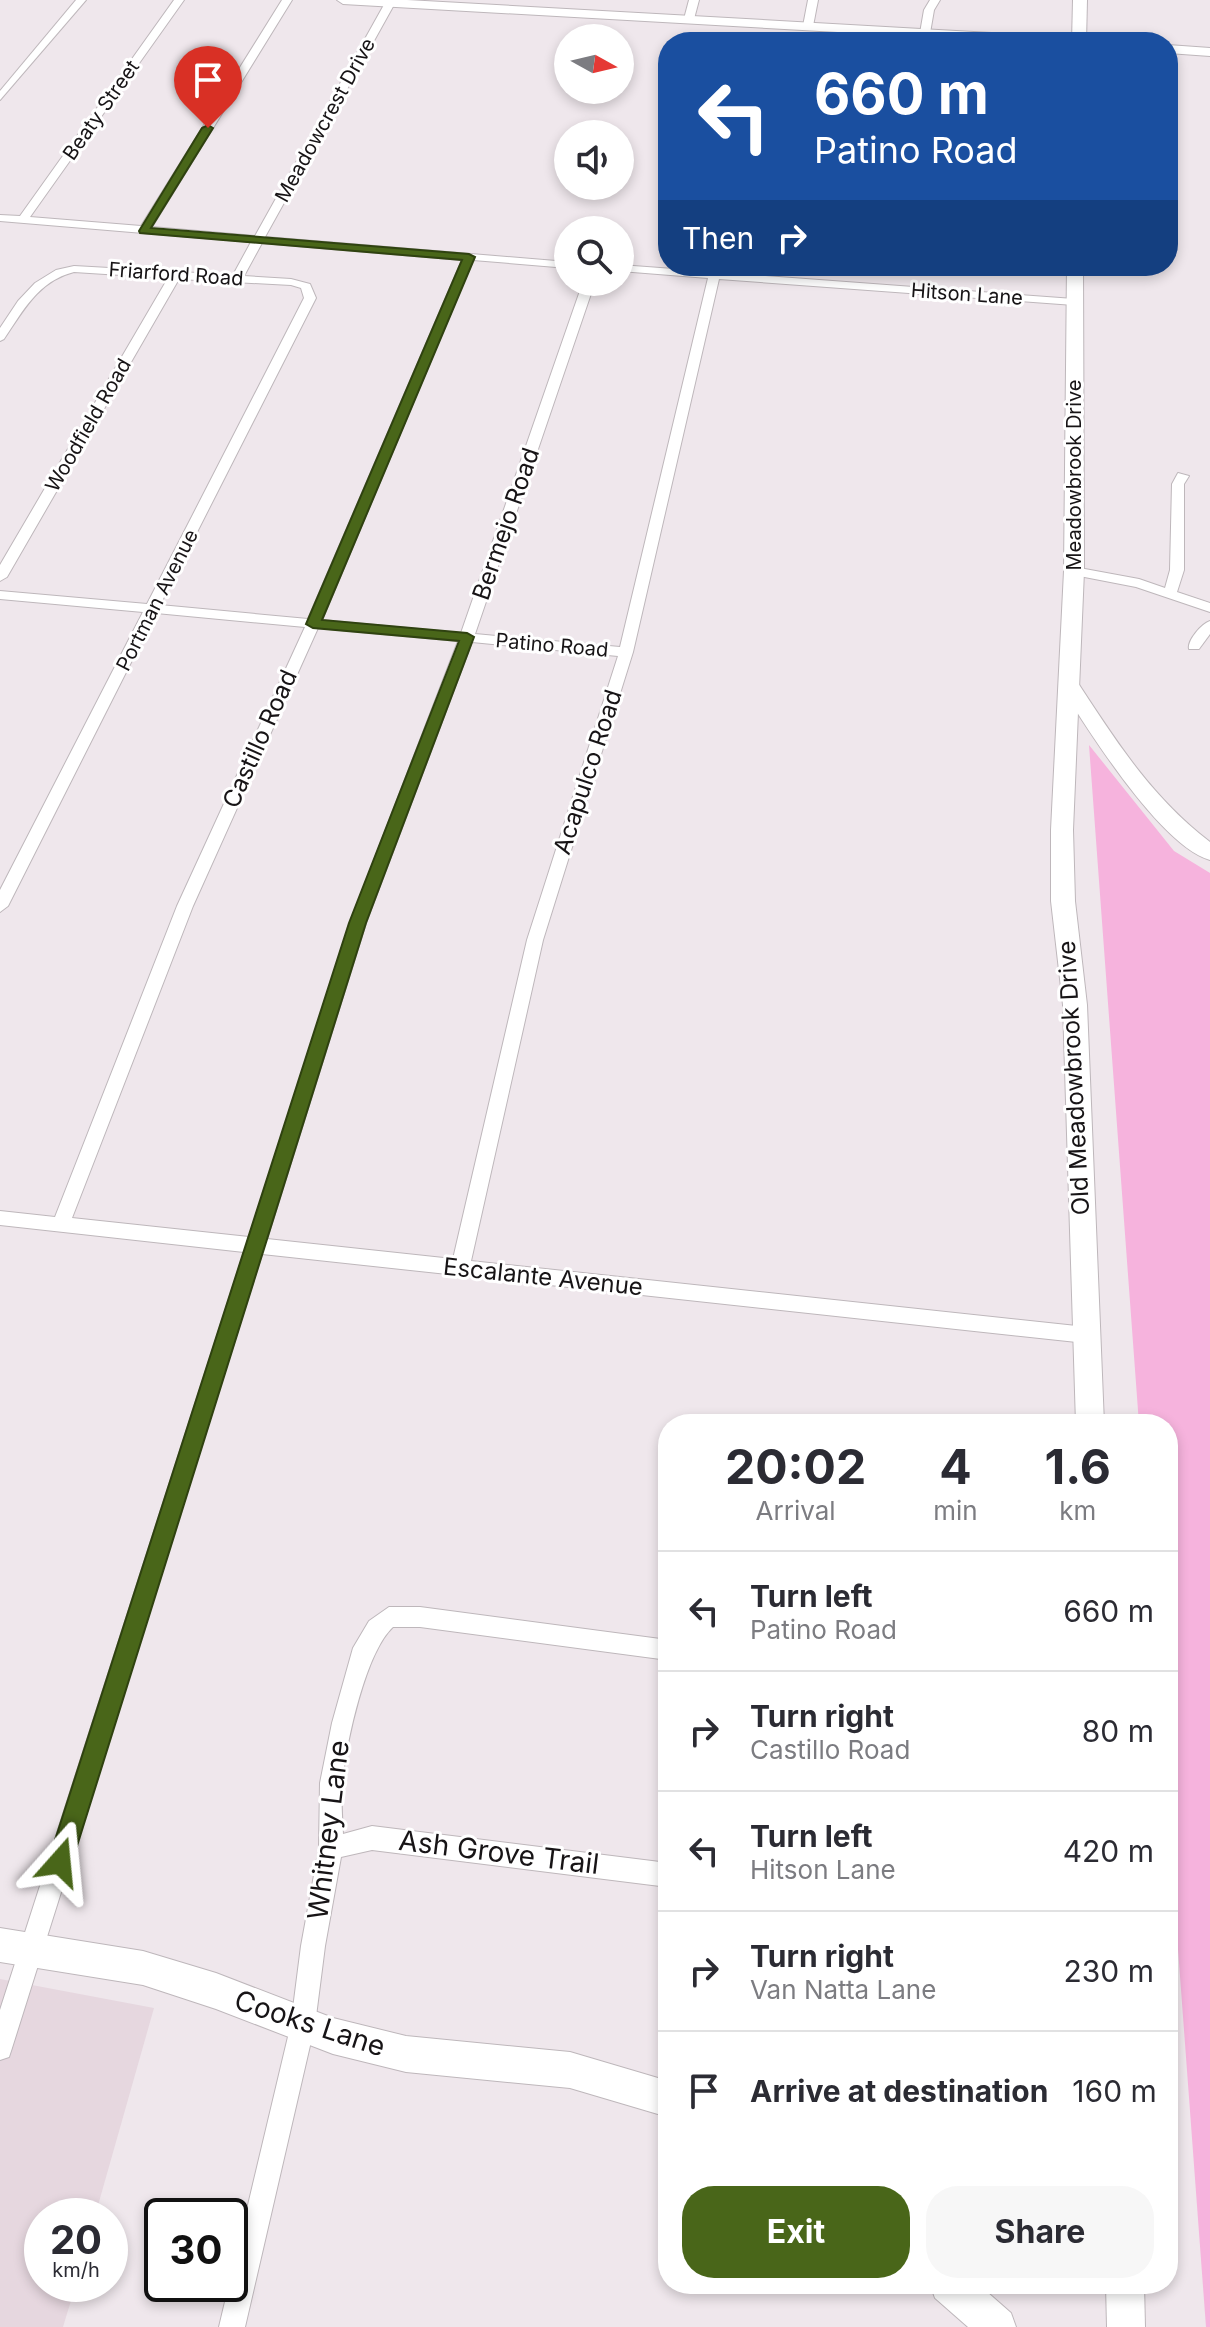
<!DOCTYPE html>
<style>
:root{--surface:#fff;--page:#f7f7f7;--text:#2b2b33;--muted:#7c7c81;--line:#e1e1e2;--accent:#496619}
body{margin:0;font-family:Inter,sans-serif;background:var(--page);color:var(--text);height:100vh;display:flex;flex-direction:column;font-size:30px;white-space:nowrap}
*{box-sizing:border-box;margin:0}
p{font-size:26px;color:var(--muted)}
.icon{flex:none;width:44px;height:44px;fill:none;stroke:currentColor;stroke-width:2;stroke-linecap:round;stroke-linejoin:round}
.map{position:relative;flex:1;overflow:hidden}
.details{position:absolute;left:658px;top:1414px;width:520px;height:880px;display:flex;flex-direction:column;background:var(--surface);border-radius:32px;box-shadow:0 4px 12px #0003}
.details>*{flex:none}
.top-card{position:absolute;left:658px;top:32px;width:520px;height:244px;border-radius:32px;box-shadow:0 4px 12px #0003;background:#1a4fa0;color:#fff;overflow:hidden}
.needle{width:52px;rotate:98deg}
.controls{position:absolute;left:554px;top:24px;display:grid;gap:16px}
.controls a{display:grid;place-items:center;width:80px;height:80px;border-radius:50%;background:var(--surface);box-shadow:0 4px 12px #0003;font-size:40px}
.speed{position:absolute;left:24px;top:2198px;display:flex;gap:16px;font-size:40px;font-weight:700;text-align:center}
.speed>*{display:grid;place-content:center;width:104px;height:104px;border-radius:50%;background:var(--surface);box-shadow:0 4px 12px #0003;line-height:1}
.speed small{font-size:20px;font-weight:400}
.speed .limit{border:4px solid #111;border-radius:12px;background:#fff;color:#111}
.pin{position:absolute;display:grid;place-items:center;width:68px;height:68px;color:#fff;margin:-82px -34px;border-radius:50% 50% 50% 0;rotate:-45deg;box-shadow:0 0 8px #0007}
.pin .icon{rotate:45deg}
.me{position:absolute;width:88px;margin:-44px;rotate:18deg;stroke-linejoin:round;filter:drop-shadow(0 0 6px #0008)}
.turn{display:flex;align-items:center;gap:28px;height:168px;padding:0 24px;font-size:36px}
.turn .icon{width:104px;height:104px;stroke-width:2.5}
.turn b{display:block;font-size:56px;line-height:68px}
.then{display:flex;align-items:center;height:76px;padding:0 24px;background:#0003;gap:16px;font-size:30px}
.eta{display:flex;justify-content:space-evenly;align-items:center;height:136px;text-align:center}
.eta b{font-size:48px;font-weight:700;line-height:56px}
.action{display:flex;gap:16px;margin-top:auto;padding:16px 24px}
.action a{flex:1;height:92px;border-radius:32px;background:var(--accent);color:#fff;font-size:32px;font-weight:700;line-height:92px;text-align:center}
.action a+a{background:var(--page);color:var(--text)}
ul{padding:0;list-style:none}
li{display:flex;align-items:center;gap:24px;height:120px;padding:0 24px;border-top:2px solid var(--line)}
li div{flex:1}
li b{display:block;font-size:30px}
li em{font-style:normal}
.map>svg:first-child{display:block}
.built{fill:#e6d7df}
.green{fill:#f6b3dd}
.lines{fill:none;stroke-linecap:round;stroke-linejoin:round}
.minor-casing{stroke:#beb7bb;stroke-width:2}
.tertiary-casing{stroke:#beb7bb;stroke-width:2}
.secondary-casing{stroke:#beb7bb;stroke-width:2}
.minor{fill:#fff;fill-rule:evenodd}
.tertiary{fill:#fff;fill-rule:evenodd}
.secondary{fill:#fff;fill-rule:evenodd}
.route{fill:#496619;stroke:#2f4210;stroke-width:2}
.labels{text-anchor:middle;stroke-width:6;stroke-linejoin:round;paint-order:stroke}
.far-street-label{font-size:20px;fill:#171416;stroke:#fff}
.street-label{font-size:24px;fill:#171416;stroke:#fff}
.near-street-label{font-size:28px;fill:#171416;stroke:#fff}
</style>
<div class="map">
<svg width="1210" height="2327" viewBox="0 0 1210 2327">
<rect width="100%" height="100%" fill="#efe7ec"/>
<!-- built -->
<path class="built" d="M0 1979 154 2008 95 2216H42V2284H76L63 2327H0Z"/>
<!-- green -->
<path class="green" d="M1089 745 1174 851 1210 873V2327H1206L1168 1814V1424H1139Z"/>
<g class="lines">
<!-- minor casing -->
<g class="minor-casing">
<g id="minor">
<path d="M76 0H86L0 100V91Z"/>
<path d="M174 0H184L30 217 141 226 282 0H292L152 227 255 236 385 3 390 0 395 3 265 237 568 262V268L473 260 322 620 461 633 583 282H595L475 634 620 647 708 278 620 271V265L1074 299 1080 302 1074 305 719 279 633 652 543 940 471 1261 1086 1327 1093 1329 1096 1335 1093 1341 1086 1343 262 1254 12 2048 9 2057 0 2060V2010L244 1252 0 1225V1211L55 1217 177 906 305 627 156 613 8 906 0 912V890L143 612 0 599V591L147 604 304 298 301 288 291 285 179 279 7 577 0 581V565L168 278 74 272C38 281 23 311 4 339L0 341V328L18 301 35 283 56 270 74 266 233 275 251 242 0 221V215L20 216ZM262 243 462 260 308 619 160 605 316 298 310 284 291 279 244 276ZM318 628 458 641 350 923 249 1237 72 1218 193 906ZM472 642 618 656 527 940 453 1259 267 1239 366 923Z"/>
<path d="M689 0H699L694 19 689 22 684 19Z"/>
<path d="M808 0H818L813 26 808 29 803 26Z"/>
<path d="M930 0H940L934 10 930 33 925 36 920 33 924 10Z"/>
<path d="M1178 473 1189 476 1184 484V570L1177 592 1210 603V612L1136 587 1069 574V568L1074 567 1139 579 1165 588 1170 570 1172 484Z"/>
<path d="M1210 621V634L1199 649H1189C1187 641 1201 624 1210 621Z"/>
<path d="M389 1607H420L668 1640V1660L420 1627H393C365 1653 346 1744 342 1784 341 1800 342 1817 343 1834L372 1826 668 1863V1887L372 1850 341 1857 325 1946 315 2024 245 2327H219L291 2024 301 1946 319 1848 320 1783 332 1723 353 1648 369 1621Z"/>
</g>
</g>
<!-- tertiary casing -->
<g class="tertiary-casing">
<g id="tertiary">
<path d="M337 0H407L1082 38 1088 42H1016L343 4Z"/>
<path d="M1168 45 1210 48V56L1168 53Z"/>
<path d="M1069 678 1076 680C1115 740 1152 798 1210 842V860C1160 846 1087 728 1059 684Z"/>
</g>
</g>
<!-- secondary casing -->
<g class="secondary-casing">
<g id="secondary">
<path d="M1073 0H1087L1086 42H1072Z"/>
<path d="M1067 266H1083L1084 571 1073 830 1075 901 1087 1005 1104 1424H1076L1063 1005 1051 901V830L1064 571Z"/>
<path d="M0 1928 143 1951 216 1973 333 2018 406 2036 570 2052 668 2081V2117L570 2088 406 2072 333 2054 216 2009 143 1985 0 1962Z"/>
<path d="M930 2284H978L1011 2313 1016 2327H968L935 2298Z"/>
<path d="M1106 2284H1144L1145 2327H1107Z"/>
</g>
</g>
<!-- minor -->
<use href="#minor" class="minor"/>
<!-- tertiary -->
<use href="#tertiary" class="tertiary"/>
<!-- secondary -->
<use href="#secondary" class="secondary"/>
</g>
<!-- route -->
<path class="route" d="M208 125 213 128 151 228 469 254 475 257 322 620 467 633 474 637 366 923 72 1862 69 1871 60 1874 52 1871 48 1862 349 923 459 641 313 628 306 624 462 260 140 233 139 231 202 128Z"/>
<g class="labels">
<!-- far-street labels -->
<g class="far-street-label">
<text transform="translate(101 110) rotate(-55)" y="7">Beaty Street</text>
<text transform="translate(325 120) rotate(-61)" y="7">Meadowcrest Drive</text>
<text transform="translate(176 274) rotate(4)" y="7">Friarford Road</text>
<text transform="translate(967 294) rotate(4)" y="7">Hitson Lane</text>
<text transform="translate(88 425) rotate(-60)" y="7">Woodfield Road</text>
<text transform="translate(1074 475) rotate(-90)" y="7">Meadowbrook Drive</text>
<text transform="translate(157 600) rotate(-63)" y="7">Portman Avenue</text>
<text transform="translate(552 645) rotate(5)" y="7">Patino Road</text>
</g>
<!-- street labels -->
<g class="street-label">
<text transform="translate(506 524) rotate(-71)" y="8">Bermejo Road</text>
<text transform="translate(260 739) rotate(-66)" y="8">Castillo Road</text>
<text transform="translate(588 772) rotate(-72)" y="8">Acapulco Road</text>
<text transform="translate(1074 1078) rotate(-93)" y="8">Old Meadowbrook Drive</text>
<text transform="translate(543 1277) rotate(6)" y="8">Escalante Avenue</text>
</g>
<!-- near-street labels -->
<g class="near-street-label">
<text transform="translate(328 1830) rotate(-83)" y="10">Whitney Lane</text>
<text transform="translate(499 1852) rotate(7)" y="10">Ash Grove Trail</text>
<text transform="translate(310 2023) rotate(18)" y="10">Cooks Lane</text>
</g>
</g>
</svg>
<div class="controls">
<a><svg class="needle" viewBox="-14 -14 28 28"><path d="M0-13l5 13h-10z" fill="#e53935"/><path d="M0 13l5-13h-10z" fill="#7c7c81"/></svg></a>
<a><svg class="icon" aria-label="sound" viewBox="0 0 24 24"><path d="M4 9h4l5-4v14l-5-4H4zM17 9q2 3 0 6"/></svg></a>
<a><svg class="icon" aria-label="search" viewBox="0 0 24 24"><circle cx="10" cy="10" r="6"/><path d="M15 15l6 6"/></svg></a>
</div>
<div class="speed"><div>20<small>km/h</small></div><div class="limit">30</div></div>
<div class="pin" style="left:208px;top:128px;background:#d93025"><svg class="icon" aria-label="arrive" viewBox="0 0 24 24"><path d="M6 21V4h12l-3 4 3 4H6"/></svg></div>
<svg class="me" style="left:60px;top:1862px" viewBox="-20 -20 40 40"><path d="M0-17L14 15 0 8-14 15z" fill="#496619" stroke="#fff" stroke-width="4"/></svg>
<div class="top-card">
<div class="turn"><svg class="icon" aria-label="left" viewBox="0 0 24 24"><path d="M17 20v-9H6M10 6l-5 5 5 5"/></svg><div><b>660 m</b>Patino Road</div></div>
<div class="then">Then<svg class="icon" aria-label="right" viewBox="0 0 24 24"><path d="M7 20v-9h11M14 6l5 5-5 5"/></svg></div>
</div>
<section class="details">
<div class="eta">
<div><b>20:02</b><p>Arrival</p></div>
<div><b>4</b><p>min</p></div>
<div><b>1.6</b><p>km</p></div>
</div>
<ul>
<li><svg class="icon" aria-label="left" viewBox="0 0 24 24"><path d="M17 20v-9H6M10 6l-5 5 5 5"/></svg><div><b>Turn left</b><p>Patino Road</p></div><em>660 m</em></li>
<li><svg class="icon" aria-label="right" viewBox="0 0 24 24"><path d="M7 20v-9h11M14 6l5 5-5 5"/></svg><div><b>Turn right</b><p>Castillo Road</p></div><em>80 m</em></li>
<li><svg class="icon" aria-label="left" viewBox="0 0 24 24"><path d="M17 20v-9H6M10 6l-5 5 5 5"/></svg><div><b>Turn left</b><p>Hitson Lane</p></div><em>420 m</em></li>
<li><svg class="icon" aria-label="right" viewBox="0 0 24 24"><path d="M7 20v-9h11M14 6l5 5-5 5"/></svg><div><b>Turn right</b><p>Van Natta Lane</p></div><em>230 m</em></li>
<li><svg class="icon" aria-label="arrive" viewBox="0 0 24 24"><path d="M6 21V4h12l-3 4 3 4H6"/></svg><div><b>Arrive at destination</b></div><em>160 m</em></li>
</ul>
<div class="action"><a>Exit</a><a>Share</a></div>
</section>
</div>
